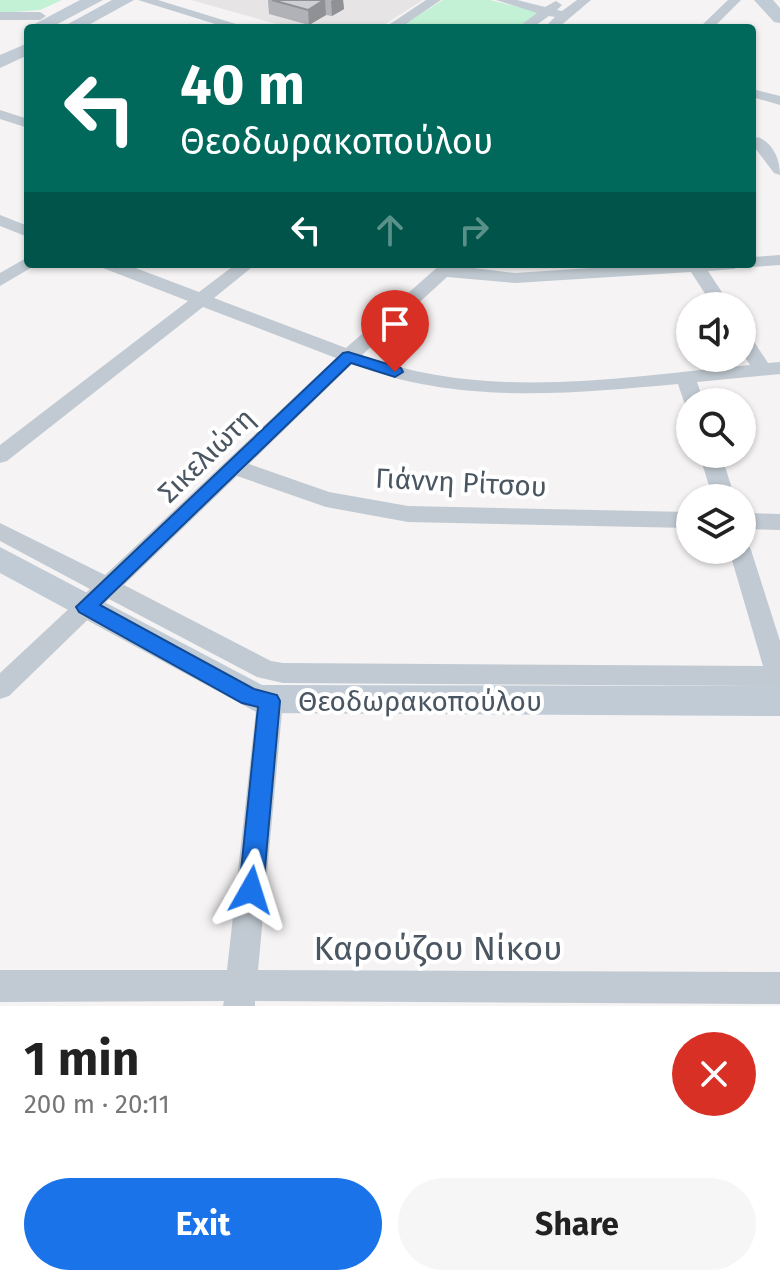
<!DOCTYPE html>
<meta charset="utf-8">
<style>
:root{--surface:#fff;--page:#f6f6f6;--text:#222;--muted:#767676;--accent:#1a73e8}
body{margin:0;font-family:"Fira Sans",sans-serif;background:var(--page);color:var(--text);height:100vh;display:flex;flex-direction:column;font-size:30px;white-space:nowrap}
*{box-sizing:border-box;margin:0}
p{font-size:26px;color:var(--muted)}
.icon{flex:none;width:44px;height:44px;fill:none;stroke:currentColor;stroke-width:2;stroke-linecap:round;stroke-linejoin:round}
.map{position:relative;height:1006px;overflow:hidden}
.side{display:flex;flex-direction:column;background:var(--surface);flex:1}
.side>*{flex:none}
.banner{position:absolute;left:24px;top:24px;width:732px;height:244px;border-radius:8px;box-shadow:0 2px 6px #0004;background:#00695c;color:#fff;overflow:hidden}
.buttons{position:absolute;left:676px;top:292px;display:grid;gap:16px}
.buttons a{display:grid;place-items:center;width:80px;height:80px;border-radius:50%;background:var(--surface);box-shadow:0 2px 6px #0004;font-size:40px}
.pin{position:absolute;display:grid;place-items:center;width:68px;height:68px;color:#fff;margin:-82px -34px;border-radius:50% 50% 50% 0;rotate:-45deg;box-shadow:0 0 8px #0007}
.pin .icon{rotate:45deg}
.me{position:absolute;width:88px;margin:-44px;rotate:6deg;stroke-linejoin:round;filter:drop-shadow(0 0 6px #0008)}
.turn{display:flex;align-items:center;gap:28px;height:168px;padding:0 24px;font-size:36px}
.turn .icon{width:104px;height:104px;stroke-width:2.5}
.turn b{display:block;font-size:56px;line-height:68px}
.lanes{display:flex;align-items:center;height:76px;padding:0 24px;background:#0003;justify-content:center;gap:40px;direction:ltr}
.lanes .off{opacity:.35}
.round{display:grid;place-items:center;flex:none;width:84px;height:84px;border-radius:42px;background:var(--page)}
.summary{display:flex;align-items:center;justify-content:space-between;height:136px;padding:0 24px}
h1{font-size:48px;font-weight:700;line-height:60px}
.action{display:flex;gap:16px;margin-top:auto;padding:16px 24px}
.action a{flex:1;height:92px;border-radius:48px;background:var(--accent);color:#fff;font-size:32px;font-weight:700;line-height:92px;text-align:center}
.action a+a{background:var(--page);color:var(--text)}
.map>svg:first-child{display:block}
.education{fill:#e6e4e5}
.green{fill:#c3f1d5}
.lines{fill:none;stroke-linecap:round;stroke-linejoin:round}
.street{fill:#c1cad2;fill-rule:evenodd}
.secondary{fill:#c1cbd6;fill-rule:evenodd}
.wall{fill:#b0b2b7}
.shaded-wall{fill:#909195}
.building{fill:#cdcfd5;stroke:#909195;stroke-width:2}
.route{fill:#1a73e8;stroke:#114b97;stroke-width:2}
.labels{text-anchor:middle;stroke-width:8;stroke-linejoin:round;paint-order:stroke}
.street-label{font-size:28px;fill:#4a5661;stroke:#fff}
.near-street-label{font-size:34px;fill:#4a5661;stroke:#fff}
</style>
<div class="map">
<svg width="780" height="1006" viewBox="0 0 780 1006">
<rect width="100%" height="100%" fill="#f5f3f3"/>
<!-- education -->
<path class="education" d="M191 0H423L379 28H291Z"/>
<!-- green -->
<g class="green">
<path d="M0 0H62L40 10 0 13Z"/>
<path d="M443 0H490L539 12 517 28H399Z"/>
</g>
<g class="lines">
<!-- street -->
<g class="street">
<path d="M138 0H158L249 28H228Z"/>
<path d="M426 0H441L400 28H384Z"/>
<path d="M496 0H517L545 7 556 1 562 5 557 10 562 11 577 0H591L559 27H549L548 24 555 17 549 16 532 28H517L537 13Z"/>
<path d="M728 0H741L713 28H699Z"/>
<path d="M0 12H40L46 16 40 20H0Z"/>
<path d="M752 89 780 96V105L752 97Z"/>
<path d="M0 110 28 119V128L0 119Z"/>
<path d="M758 137C773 143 780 159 780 175L774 173 752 144 753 139Z"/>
<path d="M0 215 28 226V237L0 226Z"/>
<path d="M780 255V265L752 267 745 264H752V257Z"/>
<path d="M28 257V264L34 266 0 286V273Z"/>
<path d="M100 264H125L199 292 236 264H256L214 298 346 348 441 264 515 273 651 264H743L734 269 708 271 731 306H713L691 272 515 283 447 277 362 355C486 402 622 377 750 365L742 353V332L749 334 768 363 780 362V374L697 382 704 402H690V407L684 402 678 384C568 394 457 405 352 364L249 464 329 492 408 506 690 512V528L408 522 326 507 237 476 124 585 271 661 283 663 763 666 729 550H742V542L748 544 751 550 780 641V692L769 686 283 683 257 677 109 599 9 696 0 699V673L90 589 0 541V523L105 575 336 358 203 307 7 461 0 463V445L188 301 103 268Z"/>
<path d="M699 454H721L735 498H713Z"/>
<path d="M742 513 780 514V530L742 529Z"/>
<path d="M270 690 279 693 283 701 258 970 780 972V1004L255 1001V1006H223L224 1001 0 1002V970H227L257 701 261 693Z"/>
</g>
<!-- secondary -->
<g class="secondary">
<path d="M80 0H103L50 28H27Z"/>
<path d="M112 0H134L83 28H71L68 24Z"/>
<path d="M754 0H773L780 8V23L774 22Z"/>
<path d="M28 43V55L0 68V55Z"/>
<path d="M0 547 262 685 780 686V716L258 713 0 573Z"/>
</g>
</g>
<!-- wall -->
<path class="wall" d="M268 0H343L344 9 332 16 326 15 309 25 269 14Z"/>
<!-- shaded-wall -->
<g class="shaded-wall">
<path d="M325 0 326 15 309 25 308 10Z"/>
<path d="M333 0H343L344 9 332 16 331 1Z"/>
</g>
<!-- building -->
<path class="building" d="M272 0H324L308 10Z"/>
<!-- route -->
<path class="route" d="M348 352 401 368 403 372 395 377 351 363 100 605 254 689 277 695 280 701 263 890 259 898 251 901 242 898 239 890 258 707 242 703 79 612 76 607 343 353Z"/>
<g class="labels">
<!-- street labels -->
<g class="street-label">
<text transform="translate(206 455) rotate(-44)" y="10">Σικελιώτη</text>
<text transform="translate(461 482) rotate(3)" y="10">Γιάννη Ρίτσου</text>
<text x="420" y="711">Θεοδωρακοπούλου</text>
</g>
<!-- near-street labels -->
<g class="near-street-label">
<text x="438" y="960">Καρούζου Νίκου</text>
</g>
</g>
</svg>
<div class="buttons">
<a><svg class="icon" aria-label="sound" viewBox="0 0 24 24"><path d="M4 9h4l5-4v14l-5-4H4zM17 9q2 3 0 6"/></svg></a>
<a><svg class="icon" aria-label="search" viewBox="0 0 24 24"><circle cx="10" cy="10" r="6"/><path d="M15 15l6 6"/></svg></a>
<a><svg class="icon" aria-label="layers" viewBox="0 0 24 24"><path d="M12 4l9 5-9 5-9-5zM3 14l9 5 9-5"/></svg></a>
</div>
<div class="pin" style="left:395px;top:372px;background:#d93025"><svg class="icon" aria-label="arrive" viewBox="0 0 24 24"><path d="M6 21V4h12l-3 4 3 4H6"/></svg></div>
<svg class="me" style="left:251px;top:890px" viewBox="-20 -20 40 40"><path d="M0-17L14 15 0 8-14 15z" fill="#1a73e8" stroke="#fff" stroke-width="4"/></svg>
<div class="banner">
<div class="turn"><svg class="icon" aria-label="left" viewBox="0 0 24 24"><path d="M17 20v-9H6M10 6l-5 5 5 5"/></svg><div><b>40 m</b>Θεοδωρακοπούλου</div></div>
<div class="lanes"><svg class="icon" aria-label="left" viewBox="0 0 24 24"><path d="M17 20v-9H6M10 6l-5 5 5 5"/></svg><svg class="icon off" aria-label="ahead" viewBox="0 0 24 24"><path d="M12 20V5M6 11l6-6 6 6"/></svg><svg class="icon off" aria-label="right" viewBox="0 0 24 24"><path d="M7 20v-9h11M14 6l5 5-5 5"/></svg></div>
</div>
</div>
<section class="side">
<div class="summary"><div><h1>1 min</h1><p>200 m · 20:11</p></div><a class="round" style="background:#d93025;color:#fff"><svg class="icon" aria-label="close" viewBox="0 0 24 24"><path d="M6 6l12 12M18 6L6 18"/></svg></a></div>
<div class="action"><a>Exit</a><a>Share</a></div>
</section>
